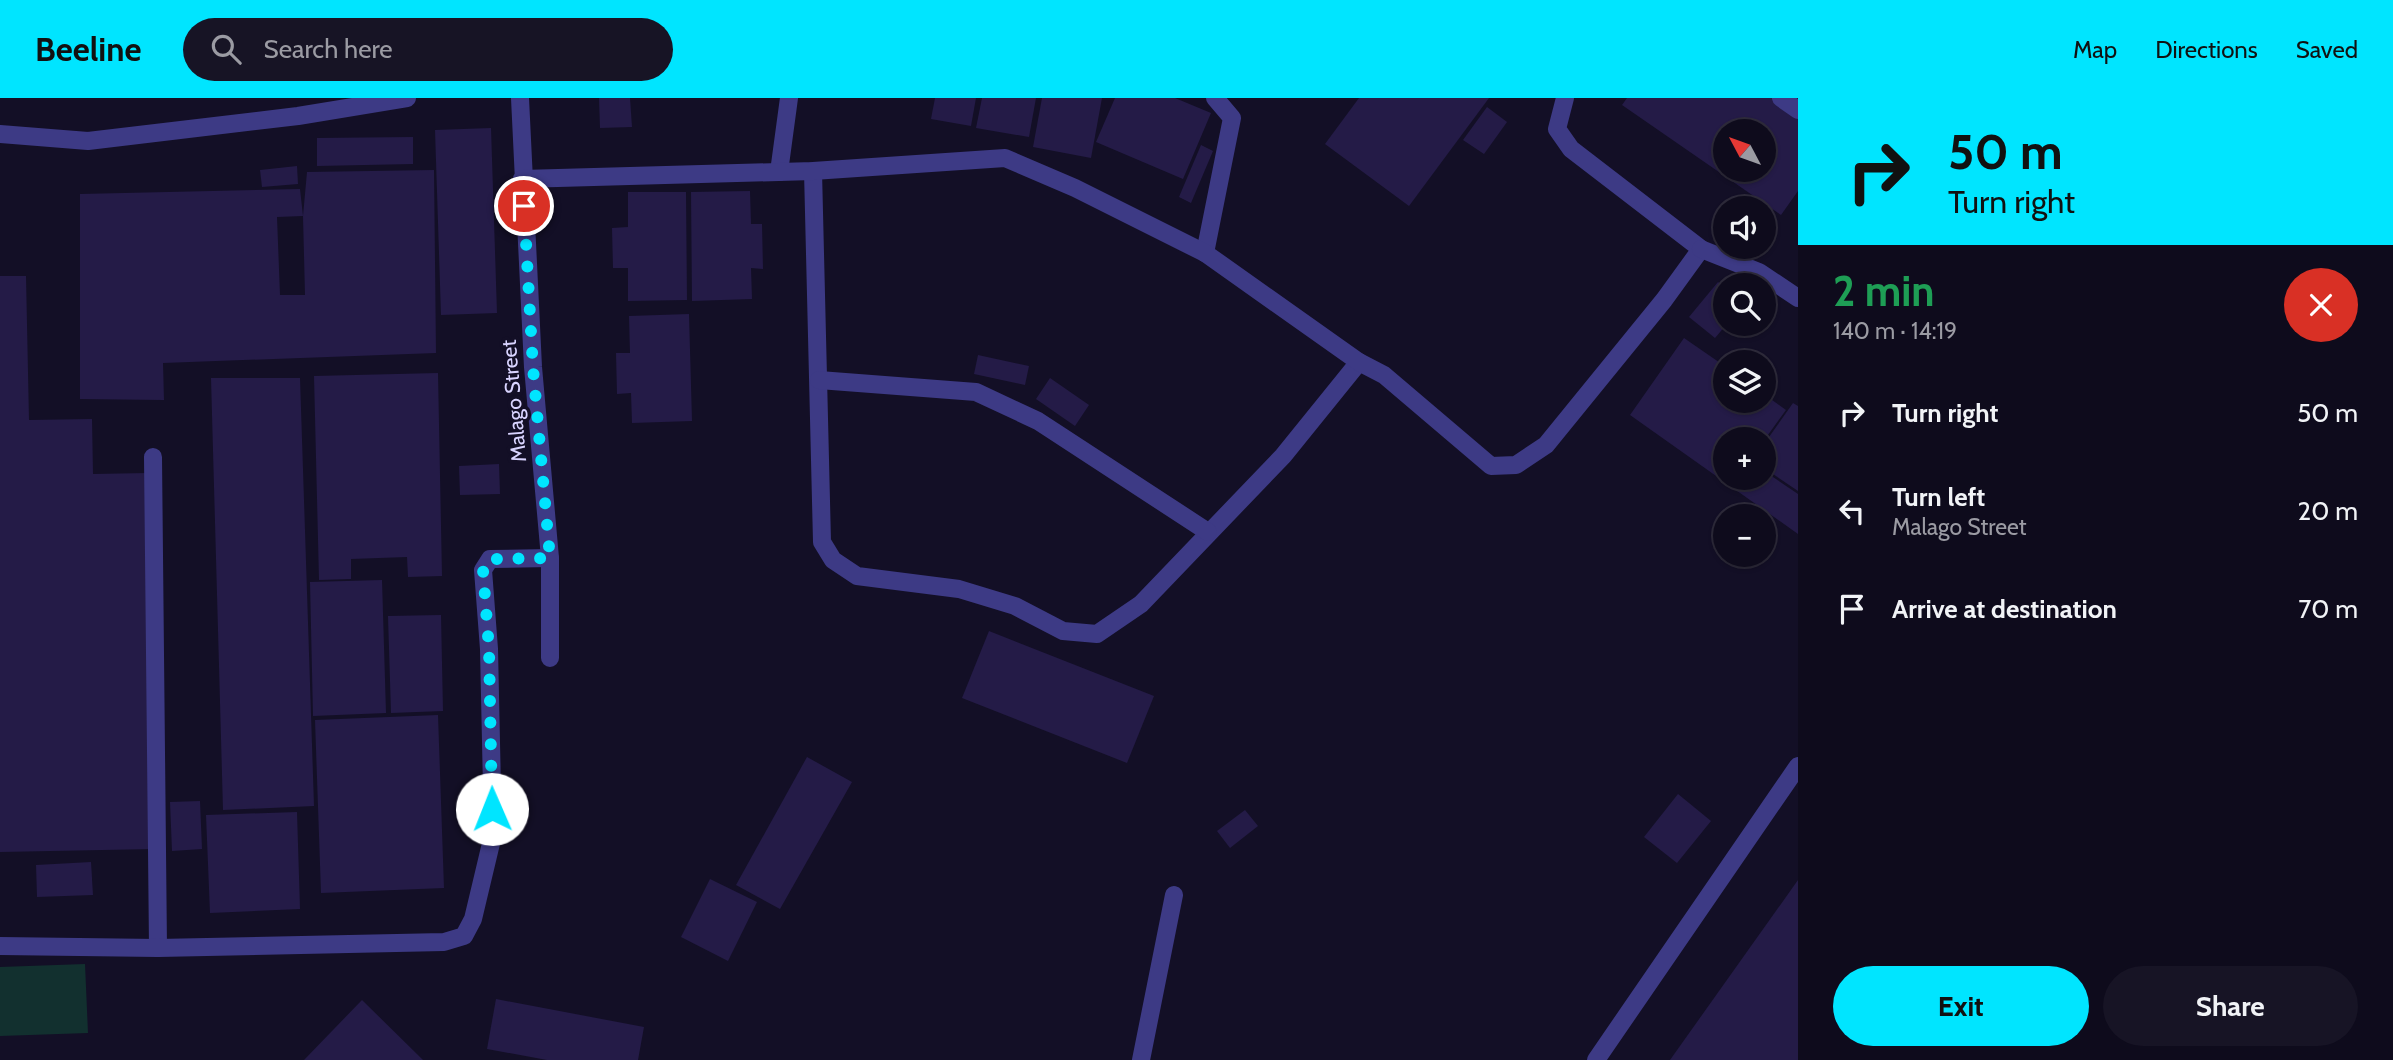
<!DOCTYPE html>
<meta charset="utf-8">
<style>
:root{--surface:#0e0b1c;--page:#171425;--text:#f1f3f6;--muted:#9b9ba3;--line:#2e2b3b;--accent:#00e5ff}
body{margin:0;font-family:Cabin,sans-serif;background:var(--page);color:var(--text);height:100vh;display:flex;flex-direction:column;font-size:26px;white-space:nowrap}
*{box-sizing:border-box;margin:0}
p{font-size:23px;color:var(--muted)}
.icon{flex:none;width:38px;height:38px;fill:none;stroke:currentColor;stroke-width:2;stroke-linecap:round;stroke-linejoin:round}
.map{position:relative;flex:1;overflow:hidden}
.drawer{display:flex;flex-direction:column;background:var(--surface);width:595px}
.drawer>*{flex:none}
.top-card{background:#00e5ff;color:#111;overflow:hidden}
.needle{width:46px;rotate:311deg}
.fabs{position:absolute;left:1713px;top:21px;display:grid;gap:14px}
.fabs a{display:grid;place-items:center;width:63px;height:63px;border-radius:50%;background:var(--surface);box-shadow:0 2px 5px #0004,0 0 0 2px var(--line);font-size:35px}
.pin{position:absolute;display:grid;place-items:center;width:60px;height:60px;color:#fff;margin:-30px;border:4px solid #fff;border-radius:50%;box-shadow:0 2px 7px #0007}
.me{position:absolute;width:77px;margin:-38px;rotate:359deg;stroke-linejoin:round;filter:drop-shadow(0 0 5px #0008)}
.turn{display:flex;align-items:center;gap:24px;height:147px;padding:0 35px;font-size:32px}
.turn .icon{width:91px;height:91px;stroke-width:2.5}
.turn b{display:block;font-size:49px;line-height:60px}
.round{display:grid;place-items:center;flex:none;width:74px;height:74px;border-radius:37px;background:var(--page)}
.headline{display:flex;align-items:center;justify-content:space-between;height:119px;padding:0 35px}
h1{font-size:42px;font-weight:700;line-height:52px;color:#1e9e55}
.action{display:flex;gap:14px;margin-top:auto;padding:14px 35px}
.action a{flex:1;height:80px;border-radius:42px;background:var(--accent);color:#111;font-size:28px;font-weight:700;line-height:80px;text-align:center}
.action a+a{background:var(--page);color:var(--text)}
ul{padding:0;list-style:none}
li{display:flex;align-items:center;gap:21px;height:98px;padding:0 35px}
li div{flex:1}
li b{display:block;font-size:26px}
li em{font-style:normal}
header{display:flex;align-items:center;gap:42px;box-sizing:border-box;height:98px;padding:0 35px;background:var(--accent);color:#111}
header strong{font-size:33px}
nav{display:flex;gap:38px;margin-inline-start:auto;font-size:24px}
.search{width:490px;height:63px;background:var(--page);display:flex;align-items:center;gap:18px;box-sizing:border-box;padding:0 24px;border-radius:38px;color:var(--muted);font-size:26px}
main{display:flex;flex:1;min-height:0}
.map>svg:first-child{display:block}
.green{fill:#12302f}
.building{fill:#241b47;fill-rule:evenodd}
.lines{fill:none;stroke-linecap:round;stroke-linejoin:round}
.lane{stroke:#3d3a85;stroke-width:18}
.street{stroke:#3d3a85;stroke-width:18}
.route{stroke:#00e5ff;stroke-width:12;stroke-dasharray:0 21.6}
.labels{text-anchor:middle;stroke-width:7;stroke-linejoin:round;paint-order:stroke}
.street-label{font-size:21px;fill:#d9d4ff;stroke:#130f26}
</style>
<header>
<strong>Beeline</strong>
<div class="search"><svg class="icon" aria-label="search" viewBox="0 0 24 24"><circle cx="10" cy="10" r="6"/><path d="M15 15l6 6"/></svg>Search here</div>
<nav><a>Map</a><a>Directions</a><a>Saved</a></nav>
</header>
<main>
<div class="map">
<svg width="1798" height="962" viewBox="0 0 1798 962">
<rect width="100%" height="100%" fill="#130f26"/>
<!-- green -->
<path class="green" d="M85 866 88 935 0 938V869Z"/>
<!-- building -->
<g class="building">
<path d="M599 0H630L632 29 600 30Z"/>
<path d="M935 0H976L971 28 931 21Z"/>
<path d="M982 0H1036L1029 39 976 30Z"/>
<path d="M1042 0H1102L1091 60 1033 49Z"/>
<path d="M1115 0H1175L1211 15 1183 81 1096 44Z"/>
<path d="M1359 0H1489L1409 108 1325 46Z"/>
<path d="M1627 0H1777L1798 14V93L1781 117 1622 7ZM1726 33H1764V72H1726Z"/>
<path d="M1487 9 1507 24 1484 56 1463 42Z"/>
<path d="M491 30 497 215 441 217 435 32Z"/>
<path d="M413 39V66L317 68V40Z"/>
<path d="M1201 47 1213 53 1191 105 1179 99Z"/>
<path d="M297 68 298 86 262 89 260 72Z"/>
<path d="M434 72 436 255 163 265 164 302 80 301V96L300 91 303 118 277 119 280 197H305L303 118 307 74Z"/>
<path d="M750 93 751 126H762L763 171 751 170 752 201 692 203 691 94Z"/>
<path d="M628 94H686L687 202 628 203V170H613L612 130 628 129Z"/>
<path d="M0 178H26L29 322 92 321 93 376 148 375 154 751 0 754Z"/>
<path d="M1718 184 1726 190V227L1715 240 1689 219Z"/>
<path d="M689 216 692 323 632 325 631 295 617 296 616 255H630L629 218Z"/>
<path d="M1684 240 1726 269V303H1764V296L1786 312 1765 341H1726V380H1764V373L1798 396V436L1630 317Z"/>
<path d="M978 257 1029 268 1025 287 974 276Z"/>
<path d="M438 275 442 478 408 479 407 459 351 461V481L319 482 314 278Z"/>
<path d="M211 280H300L314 708 223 712Z"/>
<path d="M1050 280 1089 307 1075 328 1036 301Z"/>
<path d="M1793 305 1798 308V393L1764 370V346Z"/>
<path d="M499 366 500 396 460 397 459 368Z"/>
<path d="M382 482 386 615 313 618 310 484Z"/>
<path d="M441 517 443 613 391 615 388 518Z"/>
<path d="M989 533 1154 598 1127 665 962 600Z"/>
<path d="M438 617 444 790 321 795 315 622Z"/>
<path d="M807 659 852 684 780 811 736 787Z"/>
<path d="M1678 696 1711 723 1677 765 1644 739Z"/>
<path d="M200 703 202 751 172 753 170 704Z"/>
<path d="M1245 712 1258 728 1230 750 1217 733Z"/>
<path d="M297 714 300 811 210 815 206 717Z"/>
<path d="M91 764 93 797 37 799 36 767Z"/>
<path d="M710 781 757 804 728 863 681 839Z"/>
<path d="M1798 782V962H1670Z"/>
<path d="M496 901 644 929 638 962H547L487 951Z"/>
<path d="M362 902 423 962H304Z"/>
</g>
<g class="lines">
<!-- lane -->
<g class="lane">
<path d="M1781 0 1798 12"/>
<path d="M813 73 822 444 833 462 857 478 959 491 1015 508 1063 533 1097 536 1141 506 1283 358 1359 264"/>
<path d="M779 74 789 0"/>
<path d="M1205 155 1232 20 1215 0"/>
<path d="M819 282 976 294 1038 323 1208 434"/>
<path d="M153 359 158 850"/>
<path d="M0 848 158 850 444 844 464 838 473 821 493 737 489 551 483 472 490 461 550 460"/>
<path d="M1141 962 1174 797"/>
<path d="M1596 962 1798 668"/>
</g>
<!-- street -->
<g class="street">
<path d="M520 0 533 269 550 460V560"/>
<path d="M0 36 88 43 298 18 407 0"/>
<path d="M522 81 813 73 1005 60 1075 90 1205 155 1359 264 1384 277 1491 368 1516 367 1546 347 1664 202 1701 151 1571 51 1557 31 1565 0"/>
<path d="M1701 151 1759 174 1798 200"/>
</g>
</g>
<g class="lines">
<!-- route -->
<path class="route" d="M492 711 489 551 483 472 490 461 550 460 533 270 524 108"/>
</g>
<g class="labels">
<!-- street labels -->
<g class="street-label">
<text transform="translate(514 303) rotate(-95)" y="7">Malago Street</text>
</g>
</g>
</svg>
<div class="fabs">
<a><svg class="needle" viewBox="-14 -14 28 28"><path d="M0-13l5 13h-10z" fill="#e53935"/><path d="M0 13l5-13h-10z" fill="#9b9ba3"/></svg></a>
<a><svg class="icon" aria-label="sound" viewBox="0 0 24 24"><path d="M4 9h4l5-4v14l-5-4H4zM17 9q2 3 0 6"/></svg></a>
<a><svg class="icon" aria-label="search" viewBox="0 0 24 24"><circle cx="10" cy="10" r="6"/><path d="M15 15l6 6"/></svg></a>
<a><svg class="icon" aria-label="layers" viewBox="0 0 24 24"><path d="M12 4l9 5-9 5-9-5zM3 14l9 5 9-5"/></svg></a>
<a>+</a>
<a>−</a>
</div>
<div class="pin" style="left:524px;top:108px;background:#d93025"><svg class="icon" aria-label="arrive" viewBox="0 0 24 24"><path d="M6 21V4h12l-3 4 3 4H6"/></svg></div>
<svg class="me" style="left:492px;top:711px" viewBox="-20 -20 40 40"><circle r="19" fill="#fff"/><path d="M0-13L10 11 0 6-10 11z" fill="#00e5ff"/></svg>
</div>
<section class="drawer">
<div class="top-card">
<div class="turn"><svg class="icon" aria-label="right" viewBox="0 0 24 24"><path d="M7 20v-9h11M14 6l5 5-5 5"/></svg><div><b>50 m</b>Turn right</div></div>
</div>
<div class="headline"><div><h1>2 min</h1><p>140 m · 14:19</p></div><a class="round" style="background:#d93025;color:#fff"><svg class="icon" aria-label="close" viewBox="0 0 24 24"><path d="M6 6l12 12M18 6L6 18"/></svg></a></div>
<ul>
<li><svg class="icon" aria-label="right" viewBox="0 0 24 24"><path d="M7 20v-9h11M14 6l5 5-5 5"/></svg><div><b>Turn right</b></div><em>50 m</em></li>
<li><svg class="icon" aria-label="left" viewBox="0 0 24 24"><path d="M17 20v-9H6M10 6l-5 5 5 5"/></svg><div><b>Turn left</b><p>Malago Street</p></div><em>20 m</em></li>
<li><svg class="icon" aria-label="arrive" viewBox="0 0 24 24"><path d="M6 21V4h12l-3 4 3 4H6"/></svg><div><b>Arrive at destination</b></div><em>70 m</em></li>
</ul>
<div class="action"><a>Exit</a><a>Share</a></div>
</section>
</main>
